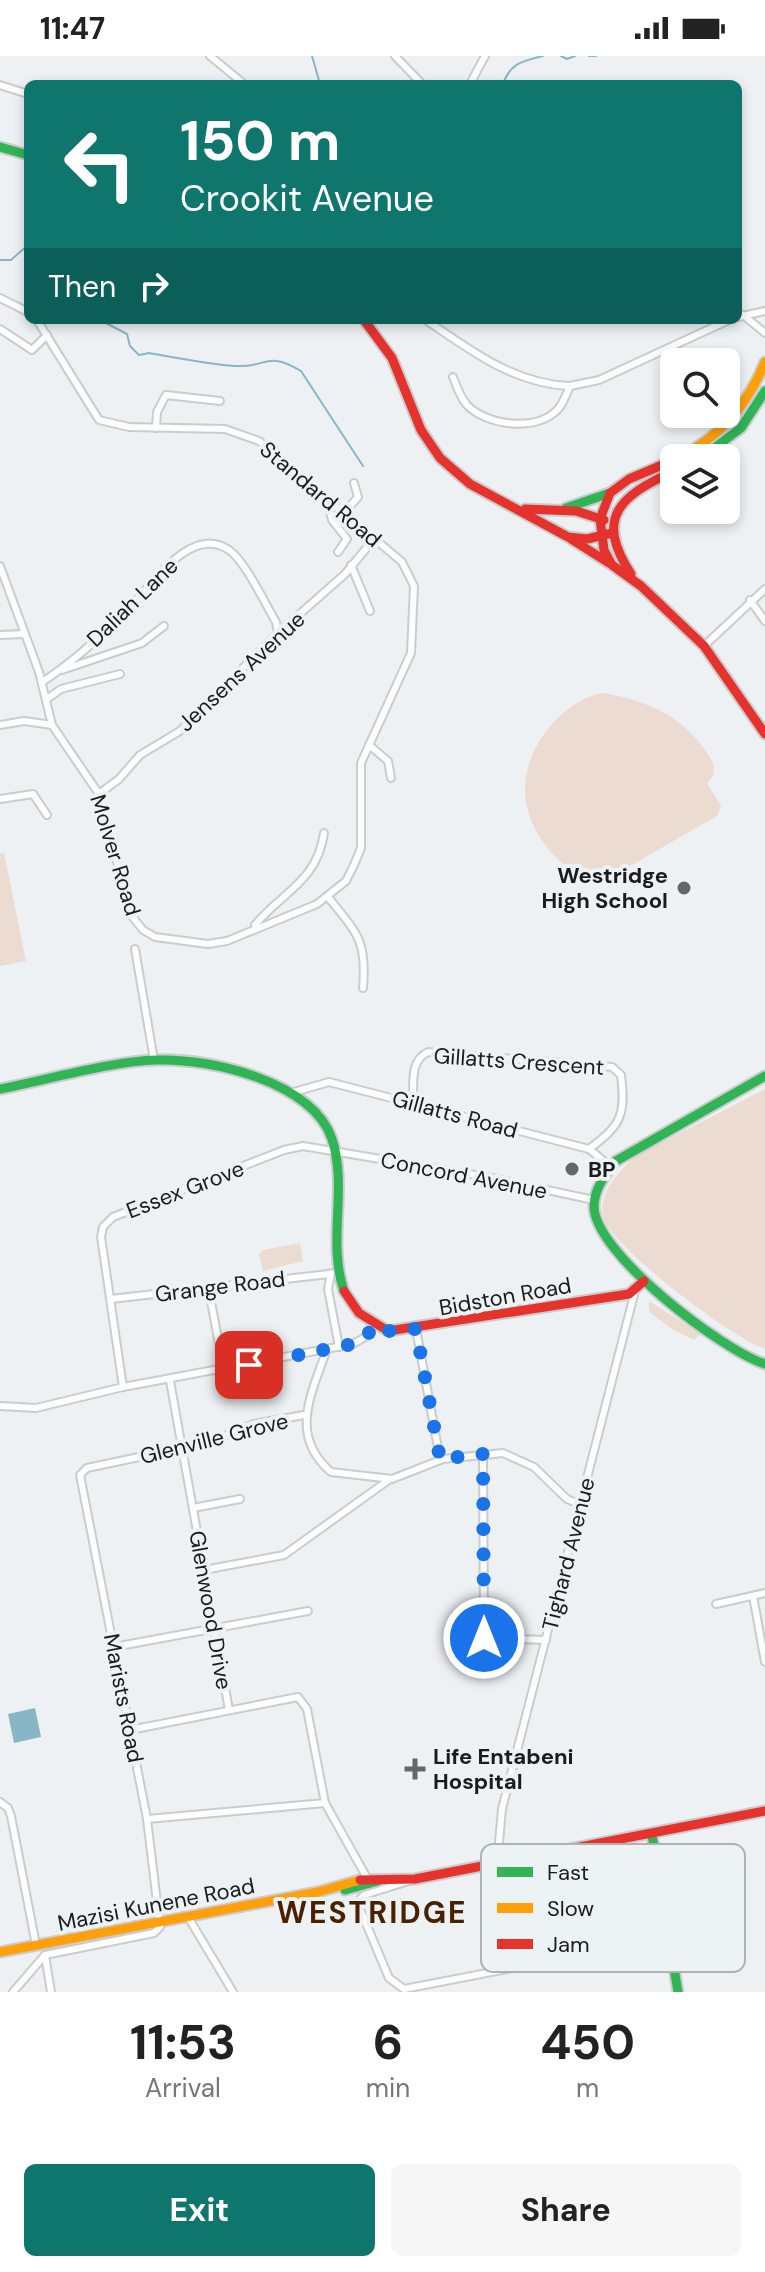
<!DOCTYPE html>
<style>
:root{--surface:#fff;--page:#f6f6f6;--text:#222;--muted:#767676;--accent:#0f766e}
body{margin:0;font-family:"DM Sans",sans-serif;background:var(--page);color:var(--text);height:100vh;display:flex;flex-direction:column;font-size:30px;white-space:nowrap}
*{box-sizing:border-box;margin:0}
p{font-size:26px;color:var(--muted)}
.icon{flex:none;width:44px;height:44px;fill:none;stroke:currentColor;stroke-width:2;stroke-linecap:round;stroke-linejoin:round}
.map{position:relative;height:1936px;overflow:hidden}
.details{display:flex;flex-direction:column;background:var(--surface);flex:1}
.details>*{flex:none}
.guide{position:absolute;left:24px;top:24px;width:718px;height:244px;border-radius:12px;box-shadow:0 4px 12px #0003;background:#0f766e;color:#fff;overflow:hidden}
.tools{position:absolute;left:660px;top:292px;display:grid;gap:16px}
.tools a{display:grid;place-items:center;width:80px;height:80px;border-radius:12px;background:var(--surface);box-shadow:0 4px 12px #0003;font-size:40px}
.pin{position:absolute;display:grid;place-items:center;width:68px;height:68px;color:#fff;margin:-34px;border-radius:16px;box-shadow:0 4px 12px #0006}
.me{position:absolute;width:88px;margin:-44px;rotate:0deg;stroke-linejoin:round;filter:drop-shadow(0 0 6px #0008)}
.turn{display:flex;align-items:center;gap:28px;height:168px;padding:0 24px;font-size:36px}
.turn .icon{width:104px;height:104px;stroke-width:2.5}
.turn b{display:block;font-size:56px;line-height:68px}
.then{display:flex;align-items:center;height:76px;padding:0 24px;background:#0003;gap:16px;font-size:30px}
.eta{display:flex;justify-content:space-evenly;align-items:center;height:136px;text-align:center}
.eta b{font-size:48px;font-weight:700;line-height:56px}
.cta{display:flex;gap:16px;margin-top:auto;padding:16px 24px}
.cta a{flex:1;height:92px;border-radius:12px;background:var(--accent);color:#fff;font-size:32px;font-weight:700;line-height:92px;text-align:center}
.cta a+a{background:var(--page);color:var(--text)}
.status{display:flex;justify-content:space-between;align-items:center;height:56px;padding:0 40px;background:var(--surface);direction:ltr}
.status svg{height:22px;fill:currentColor}
.map>svg:first-child{display:block}
.green{fill:#ecdbd1}
.water{fill:#89b6c6}
.lines{fill:none;stroke-linecap:round;stroke-linejoin:round}
.stream{stroke:#89b6c6;stroke-width:2}
.street-casing{stroke:#cacccd;stroke-width:10}
.fast-casing{stroke:#cacccd;stroke-width:13}
.slow-casing{stroke:#cacccd;stroke-width:13}
.jam-casing{stroke:#cacccd;stroke-width:13}
.street{stroke:#fcfdfd;stroke-width:6}
.fast{stroke:#30b455;stroke-width:9}
.slow{stroke:#ff9f0a;stroke-width:9}
.jam{stroke:#e5322d;stroke-width:9}
.route{stroke:#1a73e8;stroke-width:14;stroke-dasharray:0 25.2}
.poi-dot{fill:#646667;stroke:#edf2f4;stroke-width:3}
.labels{text-anchor:middle;stroke-width:8;stroke-linejoin:round;paint-order:stroke}
.street-label{font-size:22px;fill:#191b1c;stroke:#edf2f4}
.poi-label{font-size:22px;font-weight:bold;fill:#191b1c;stroke:#edf2f4;text-anchor:start}
.district-label{font-size:30px;font-weight:bold;letter-spacing:2px;fill:#4c1f00;stroke:#edf2f4}
.key{fill:#edf2f4;stroke:#adb2b3;stroke-width:2}
.key-label{font-size:22px;fill:#191b1c}
</style>
<div class="status"><b>11:47</b><svg viewBox="0 0 49 12"><path d="M0 12V9h3v3zM5 12V6h3v6zM10 12V3h3v9zM15 12V0h3v12zM26 1h20v11H26zM47 4h2v5h-2z"/></svg></div>
<div class="map">
<svg width="765" height="1936" viewBox="0 0 765 1936">
<rect width="100%" height="100%" fill="#eef1f3"/>
<!-- green -->
<g class="green">
<path d="M602 637C651 645 690 663 714 709L713 720 707 727 721 750 717 760 604 825C563 824 524 772 525 733 525 691 561 646 602 637Z"/>
<path d="M4 797 26 905 0 910V798Z"/>
<path d="M765 1033V1293C732 1282 615 1194 604 1163 596 1138 619 1115 636 1100Z"/>
<path d="M300 1187 303 1205 263 1215 259 1198 263 1194Z"/>
<path d="M649 1245 701 1278 694 1284 675 1275 649 1256Z"/>
</g>
<!-- water -->
<path class="water" d="M35 1652 41 1681 14 1687 8 1658Z"/>
<g class="lines">
<!-- stream -->
<g class="stream">
<path d="M312 0 320 28"/>
<path d="M561 0 567 3 575 0"/>
<path d="M589 0H596"/>
<path d="M503 28C510 7 523 5 543 0"/>
<path d="M0 204H11L28 189"/>
<path d="M100 264 127 278 130 290 139 299 149 297C177 302 207 308 235 310 268 312 266 294 301 315L363 410"/>
</g>
<!-- street casing -->
<g class="street-casing">
<g id="street">
<path d="M210 0 244 28"/>
<path d="M395 0 422 28"/>
<path d="M470 28 485 0"/>
<path d="M0 29 28 38"/>
<path d="M0 242 28 256"/>
<path d="M743 259 765 277"/>
<path d="M738 261 765 255"/>
<path d="M426 264C470 294 514 328 570 330"/>
<path d="M0 273 32 294 47 279"/>
<path d="M453 321C457 331 460 341 467 349 486 369 532 375 554 357 562 351 566 339 570 330L599 324 729 264"/>
<path d="M156 372 157 356 166 339 220 345"/>
<path d="M327 444 332 464 347 483 338 496"/>
<path d="M344 457 358 441 354 427"/>
<path d="M351 509 370 555"/>
<path d="M0 510 39 616 52 669 99 738 131 859 143 874 155 881 208 888 227 885 317 848 346 825 354 809 361 792V707L411 597 414 530 402 506 259 385 225 373 129 371 99 364 37 264"/>
<path d="M750 544 765 565"/>
<path d="M0 579 24 578"/>
<path d="M704 590 765 533"/>
<path d="M62 614 142 587 164 570"/>
<path d="M42 626C69 609 95 585 118 564 144 542 187 465 229 494 246 506 265 548 276 566L278 577"/>
<path d="M47 643 61 633 120 618"/>
<path d="M0 669 24 665 52 669"/>
<path d="M369 689 388 705 391 722"/>
<path d="M99 738 119 723 140 699 180 675 276 579 345 518 374 483"/>
<path d="M0 743 33 738 47 759"/>
<path d="M328 841C357 877 367 884 363 932"/>
<path d="M255 869C282 836 317 826 324 777"/>
<path d="M135 893 154 1004"/>
<path d="M294 1036 329 1026 589 1093 610 1110"/>
<path d="M413 1047C414 1028 409 1005 428 996L612 1011 621 1019C626 1060 621 1069 589 1093"/>
<path d="M331 1217 328 1233 339 1291"/>
<path d="M208 1230 224 1314"/>
<path d="M111 1243 329 1218"/>
<path d="M416 1273 440 1403"/>
<path d="M327 1293C312 1337 288 1379 331 1416L392 1423 443 1403 503 1397 534 1411 567 1443 581 1449"/>
<path d="M170 1325 229 1654"/>
<path d="M123 1331 101 1181 103 1171 113 1161 284 1094 303 1090 487 1121 594 1144"/>
<path d="M0 1350 36 1352 123 1331 353 1288 367 1280 373 1270"/>
<path d="M483 1398 484 1582 546 1584"/>
<path d="M193 1452 240 1443"/>
<path d="M204 1514 284 1499 390 1423"/>
<path d="M753 1540 765 1606"/>
<path d="M716 1548 765 1537"/>
<path d="M114 1591 308 1555"/>
<path d="M130 1674 298 1641 307 1653 325 1747 367 1822"/>
<path d="M0 1746 8 1752 11 1760 36 1889"/>
<path d="M147 1763 325 1747"/>
<path d="M497 1808 502 1753 635 1235"/>
<path d="M412 1824 364 1839 357 1846 389 1922 404 1933 668 1882"/>
<path d="M188 1861 233 1936"/>
<path d="M45 1899 51 1936"/>
<path d="M13 1936 45 1899 154 1877 160 1871 147 1763 80 1419 87 1412 210 1386 253 1368 304 1359"/>
</g>
</g>
<!-- fast casing -->
<g class="fast-casing">
<g id="fast">
<path d="M0 91 28 99"/>
<path d="M701 402 741 372 765 335"/>
<path d="M566 452 610 437"/>
<path d="M765 1020 616 1105C606 1118 595 1131 594 1149 592 1196 723 1295 765 1308"/>
<path d="M0 1033C46 1024 112 1005 157 1004 211 1002 313 1026 332 1083 348 1132 327 1185 344 1235"/>
<path d="M652 1779 678 1936"/>
<path d="M345 1834 378 1825"/>
</g>
</g>
<!-- slow casing -->
<g class="slow-casing">
<g id="slow">
<path d="M678 402C721 380 747 350 765 306"/>
<path d="M0 1896 318 1836 360 1824"/>
</g>
</g>
<!-- jam casing -->
<g class="jam-casing">
<g id="jam">
<path d="M364 264 392 302 421 374 440 402 470 428 568 481 587 483 612 477"/>
<path d="M674 404 629 423 610 437 600 463 604 494 612 509 641 530 704 590 765 678"/>
<path d="M525 453 576 455 604 464"/>
<path d="M571 483 609 507"/>
<path d="M631 518C594 461 620 440 674 415"/>
<path d="M344 1235 359 1257 388 1275 629 1238 644 1225"/>
<path d="M360 1824 415 1823 765 1755"/>
</g>
</g>
<!-- street -->
<use href="#street" class="street"/>
<!-- fast -->
<use href="#fast" class="fast"/>
<!-- slow -->
<use href="#slow" class="slow"/>
<!-- jam -->
<use href="#jam" class="jam"/>
</g>
<g class="lines">
<!-- route -->
<path class="route" d="M249 1309 353 1288 367 1280 373 1270 388 1275 416 1273 440 1403 483 1398 484 1582"/>
</g>
<!-- markers -->
<g class="poi-dot">
<circle cx="684" cy="832" r="8"/>
<circle cx="572" cy="1113" r="8"/>
<path d="M411 1701h8v8h8v8h-8v8h-8v-8h-8v-8h8z"/>
</g>
<g class="labels">
<!-- street labels -->
<g class="street-label">
<text transform="translate(321 438) rotate(40)" y="8">Standard Road</text>
<text transform="translate(132 546) rotate(-44)" y="8">Daliah Lane</text>
<text transform="translate(241 615) rotate(-43)" y="8">Jensens Avenue</text>
<text transform="translate(116 799) rotate(73)" y="8">Molver Road</text>
<text transform="translate(519 1005) rotate(4)" y="8">Gillatts Crescent</text>
<text transform="translate(455 1058) rotate(15)" y="8">Gillatts Road</text>
<text transform="translate(464 1119) rotate(11)" y="8">Concord Avenue</text>
<text transform="translate(185 1133) rotate(-21)" y="8">Essex Grove</text>
<text transform="translate(220 1230) rotate(-7)" y="8">Grange Road</text>
<text transform="translate(505 1240) rotate(-10)" y="8">Bidston Road</text>
<text transform="translate(214 1382) rotate(-14)" y="8">Glenville Grove</text>
<text transform="translate(568 1498) rotate(-76)" y="8">Tighard Avenue</text>
<text transform="translate(211 1554) rotate(80)" y="8">Glenwood Drive</text>
<text transform="translate(124 1642) rotate(79)" y="8">Marists Road</text>
<text transform="translate(156 1848) rotate(-11)" y="8">Mazisi Kunene Road</text>
</g>
<!-- poi labels -->
<g class="poi-label">
<text x="668" y="827" text-anchor="end">Westridge<tspan x="668" dy="25">High School</tspan></text>
<text x="588" y="1121">BP</text>
<text x="433" y="1708">Life Entabeni<tspan x="433" dy="25">Hospital</tspan></text>
</g>
<!-- district labels -->
<g class="district-label">
<text x="372" y="1867">WESTRIDGE</text>
</g>
</g>
<!-- legend -->
<rect x="481" y="1788" width="264" height="128" rx="12" class="key"/>
<rect x="497" y="1811" width="36" height="10" fill="#30b455"/>
<rect x="497" y="1847" width="36" height="10" fill="#ff9f0a"/>
<rect x="497" y="1883" width="36" height="10" fill="#e5322d"/>
<g class="key-label">
<text x="547" y="1824">Fast</text>
<text x="547" y="1860">Slow</text>
<text x="547" y="1896">Jam</text>
</g>
</svg>
<div class="tools">
<a><svg class="icon" aria-label="search" viewBox="0 0 24 24"><circle cx="10" cy="10" r="6"/><path d="M15 15l6 6"/></svg></a>
<a><svg class="icon" aria-label="layers" viewBox="0 0 24 24"><path d="M12 4l9 5-9 5-9-5zM3 14l9 5 9-5"/></svg></a>
</div>
<div class="pin" style="left:249px;top:1309px;background:#d93025"><svg class="icon" aria-label="arrive" viewBox="0 0 24 24"><path d="M6 21V4h12l-3 4 3 4H6"/></svg></div>
<svg class="me" style="left:484px;top:1582px" viewBox="-20 -20 40 40"><circle r="17" fill="#1a73e8" stroke="#fff" stroke-width="3"/><path d="M0-11L8 9 0 5-8 9z" fill="#fff"/></svg>
<div class="guide">
<div class="turn"><svg class="icon" aria-label="left" viewBox="0 0 24 24"><path d="M17 20v-9H6M10 6l-5 5 5 5"/></svg><div><b>150 m</b>Crookit Avenue</div></div>
<div class="then">Then<svg class="icon" aria-label="right" viewBox="0 0 24 24"><path d="M7 20v-9h11M14 6l5 5-5 5"/></svg></div>
</div>
</div>
<section class="details">
<div class="eta">
<div><b>11:53</b><p>Arrival</p></div>
<div><b>6</b><p>min</p></div>
<div><b>450</b><p>m</p></div>
</div>
<div class="cta"><a>Exit</a><a>Share</a></div>
</section>
